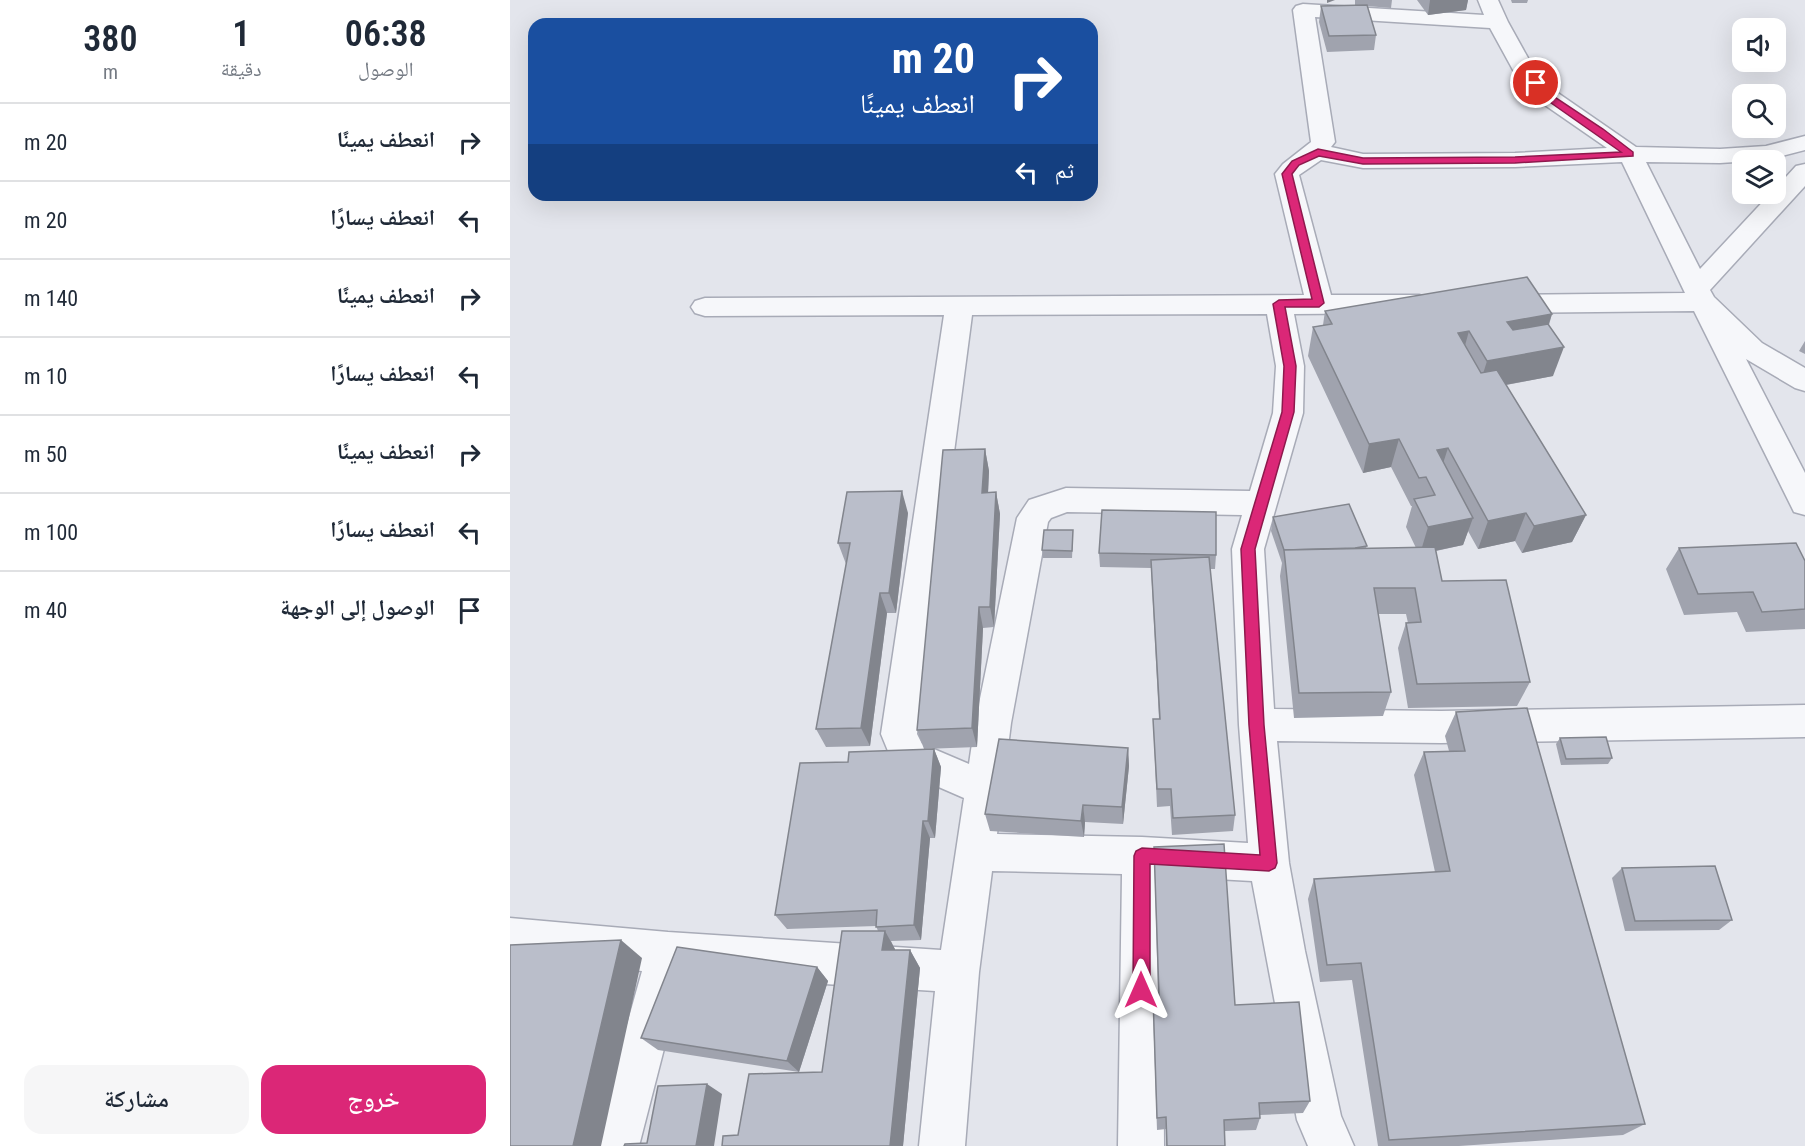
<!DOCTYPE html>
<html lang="ar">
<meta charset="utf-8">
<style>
:root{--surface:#fff;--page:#f6f6f7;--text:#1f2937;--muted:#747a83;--line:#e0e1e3;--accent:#db2777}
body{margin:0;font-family:"Roboto Condensed","Noto Naskh Arabic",sans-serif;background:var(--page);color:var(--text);direction:rtl;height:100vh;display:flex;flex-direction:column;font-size:22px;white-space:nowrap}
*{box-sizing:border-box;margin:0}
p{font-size:20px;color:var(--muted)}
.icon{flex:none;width:33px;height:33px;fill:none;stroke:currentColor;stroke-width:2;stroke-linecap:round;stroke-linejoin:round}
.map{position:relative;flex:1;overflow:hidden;direction:ltr}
.details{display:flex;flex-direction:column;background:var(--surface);width:510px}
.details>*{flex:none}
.hud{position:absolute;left:18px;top:18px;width:570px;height:183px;border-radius:18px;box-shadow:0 6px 24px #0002;direction:rtl;background:#1a4fa0;color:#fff;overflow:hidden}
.controls{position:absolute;left:1222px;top:18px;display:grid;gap:12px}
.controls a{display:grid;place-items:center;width:54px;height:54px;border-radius:12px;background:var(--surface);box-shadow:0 6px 24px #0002;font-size:30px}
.pin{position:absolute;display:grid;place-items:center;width:51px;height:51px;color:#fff;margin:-26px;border:3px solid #fff;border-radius:50%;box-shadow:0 2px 6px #0007}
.me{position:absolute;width:66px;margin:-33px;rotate:0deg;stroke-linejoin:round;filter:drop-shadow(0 0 4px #0008)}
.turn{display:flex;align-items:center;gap:21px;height:126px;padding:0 24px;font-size:27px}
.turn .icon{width:78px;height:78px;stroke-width:2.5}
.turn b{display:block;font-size:42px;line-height:51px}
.then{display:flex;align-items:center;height:57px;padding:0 24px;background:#0003;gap:12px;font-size:22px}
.eta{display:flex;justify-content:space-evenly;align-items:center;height:102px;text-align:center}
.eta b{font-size:36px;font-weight:600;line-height:42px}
.cta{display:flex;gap:12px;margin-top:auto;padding:12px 24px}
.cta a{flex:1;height:69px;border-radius:18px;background:var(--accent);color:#fff;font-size:24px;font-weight:600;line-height:69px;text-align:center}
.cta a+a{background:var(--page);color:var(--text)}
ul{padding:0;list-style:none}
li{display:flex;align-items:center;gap:18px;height:78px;padding:0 24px;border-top:2px solid var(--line)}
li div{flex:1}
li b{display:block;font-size:22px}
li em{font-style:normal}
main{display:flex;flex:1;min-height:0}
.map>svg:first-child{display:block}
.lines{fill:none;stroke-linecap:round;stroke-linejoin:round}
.minor-casing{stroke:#a8abb7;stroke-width:3}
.minor{fill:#f6f7fa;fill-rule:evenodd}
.wall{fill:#a0a3ae}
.shaded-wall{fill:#82858d}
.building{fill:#babeca;stroke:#82858d;stroke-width:1.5}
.route{fill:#db2777;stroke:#8e194d;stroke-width:1.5}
</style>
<main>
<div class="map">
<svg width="1295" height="1146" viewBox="0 0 1295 1146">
<rect width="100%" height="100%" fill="#e3e5ec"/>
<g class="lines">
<!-- minor casing -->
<g class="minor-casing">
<path id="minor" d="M968 0H988L998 22 1023 67 1045 91 1126 147 1210 149 1256 146 1295 136V150L1256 160 1210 163 1136 162 1190 269 1260 194H1266V188L1286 166 1295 164V186L1200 290 1204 297 1252 343 1295 368V391L1285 388 1236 359 1295 473V515L1284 512 1184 311 990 313 980 310 976 304 980 298 990 295 1175 293 1112 162 1005 167 853 168 811 160 789 175 821 295H909L919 298 923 304 919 310 909 313 784 314 794 366 793 413 754 549 764 709 931 711 1295 705V737L931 743 767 741 779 863 795 951 831 1116 844 1146H798L787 1120 742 881 652 876 654 1146H608L612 874 482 871 469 972 455 1146H409L425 991 173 975 129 1146H83L132 971 0 958V918L158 932 431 950 454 798 385 768 371 734 434 315 195 316 185 313 181 307 185 301 195 298 794 295 765 174 773 164 801 142 783 10 786 6 793 4 974 15ZM805 17 980 28 1003 70 1029 101 1097 148 1005 153 853 154 821 147 825 142ZM757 314 766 366 763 413 740 491 556 488 519 500 507 518 465 723 459 764 412 744 407 734 462 315ZM557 512 732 515 722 549 729 725 738 843 632 837 487 834 501 723 538 522 541 518Z"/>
</g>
<!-- minor -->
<use href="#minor" class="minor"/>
</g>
<!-- wall -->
<g class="wall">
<path d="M845 0H882L881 8 857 6 866 35 864 50 817 52 809 22 811 6 851 5H845Z"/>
<path d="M907 0H958L956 10 918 15Z"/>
<path d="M1001 0H1018L1017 3H1002Z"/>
<path d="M815 311 1042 314 1039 325 1043 376 996 385 1076 515 1062 542 1012 553 1005 541 968 549 958 531 953 545 926 551 932 581 1020 682 1007 706 898 708 888 648 896 623H898L896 614H868L881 692 873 716 784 718 770 576 772 563 761 531 763 517 857 546 856 548H906L896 527 902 506H901L881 467 853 473 798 356 803 327 813 325Z"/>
<path d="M1295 341V354L1289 351Z"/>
<path d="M475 449 479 471 478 493 486 492 490 514 484 627 473 628 467 747 414 749 407 730Z"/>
<path d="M398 513 386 613H377L360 746 316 747 306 729 336 564 328 543Z"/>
<path d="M563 538 562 558H533L532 550Z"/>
<path d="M1169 548 1295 561V629L1236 632 1227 612 1174 615 1156 569Z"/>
<path d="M589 553 706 555 705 569H700L725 815 723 831 662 835 660 806 647 807 643 719H649L641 568 590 567Z"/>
<path d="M946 712 1135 1124 1113 1135 949 1146H868L842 980 810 982 798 899 804 879 925 872 904 775 914 752 939 751 935 736Z"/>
<path d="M1050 738 1102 758 1098 764 1051 765 1046 744Z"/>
<path d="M618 748 619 766 613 824 575 822 574 837 480 831 475 814Z"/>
<path d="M424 749 431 767 425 838H420L411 940 381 941 385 950H400L410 968 393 1146H212L228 1135 312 1072 368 931 366 926 277 929 265 915 338 762Z"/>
<path d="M644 847 725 1005 800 1101 793 1113 750 1115V1118L746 1130 715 1131V1146H656V1129L647 1130 643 1012 648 995Z"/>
<path d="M1112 868 1222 920 1209 930 1115 931 1102 878Z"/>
<path d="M307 967 318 981 289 1072 148 1050 131 1038Z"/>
</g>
<!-- shaded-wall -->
<g class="shaded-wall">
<path d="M817 0H825L817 3Z"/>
<path d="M920 0H958L956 10 918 15Z"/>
<path d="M1042 314 1032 344 988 351 997 322Z"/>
<path d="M959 331 951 360 948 333Z"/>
<path d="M1054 347 1043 376 968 390 977 361Z"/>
<path d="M889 439 881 467 853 473 859 444Z"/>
<path d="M938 448 929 476 927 450Z"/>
<path d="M475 449 479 471 477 515 472 493Z"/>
<path d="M392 491 398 513 386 613 379 593Z"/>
<path d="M486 492 490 514 484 627 480 607Z"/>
<path d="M1016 513 1005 541 968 549 978 521Z"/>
<path d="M1076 515 1062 542 1012 553 1024 526Z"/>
<path d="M963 518 953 545 910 554 918 527Z"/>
<path d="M370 593 377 613 360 746 351 728Z"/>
<path d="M469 607 473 628 467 747 462 728Z"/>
<path d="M618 748 619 766 613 824 612 807Z"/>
<path d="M424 749 431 767 425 838 418 821Z"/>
<path d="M573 805 575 822 574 837 571 821Z"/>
<path d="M413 821 420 838 411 940 404 925Z"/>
<path d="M375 931 385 949 383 968 372 950Z"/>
<path d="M111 940 132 958 91 1146H63Z"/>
<path d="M400 950 410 968 393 1146H380Z"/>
<path d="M307 967 318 981 289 1072 277 1061Z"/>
<path d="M197 1084 212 1094 204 1146H186Z"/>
</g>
<!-- building -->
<g class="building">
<path d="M857 5 866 35 819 36 811 6Z"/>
<path d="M1017 277 1042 314 997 322 1003 330 1038 324 1054 347 977 361 959 331 948 333 971 373 987 370 1076 515 1024 526 1016 513 978 521 938 448 927 450 963 518 918 527 904 499 925 495 916 477 909 478 889 439 859 444 803 327 822 324 815 311Z"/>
<path d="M475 449 472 493 486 492 480 607H469L462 728 407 730 433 450Z"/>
<path d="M392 491 379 593H370L351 728 306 729 340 543H328L337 492Z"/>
<path d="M839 504 857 546 845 548 774 550 763 517Z"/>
<path d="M592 510 706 512V555L589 553Z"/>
<path d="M534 530H563L562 551 532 550Z"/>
<path d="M1286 543 1295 561V609L1252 612 1243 592 1188 594 1169 548Z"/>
<path d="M925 547 932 581 996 580 1020 682 907 684 896 623 911 622 905 588H864L881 692 789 693 774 550Z"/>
<path d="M699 557 725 815 663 818 661 789H647L643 719H650L641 560Z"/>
<path d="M1017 708 1135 1124 879 1140 851 963 817 965 804 879 940 871 914 752 955 751 946 712Z"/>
<path d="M1096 737 1102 758 1056 759 1050 738Z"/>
<path d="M489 739 618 748 612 807 573 805 571 821 475 814Z"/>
<path d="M424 749 418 821H413L404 925 366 927 367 910 265 915 290 763 338 762 339 752Z"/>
<path d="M714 844 725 1005 789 1002 800 1101 749 1103 750 1118 714 1120 715 1146H657L656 1117 647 1118 643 996 649 995 644 847Z"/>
<path d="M1205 866 1222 920 1125 921 1112 868Z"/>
<path d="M332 931H375L372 950H400L380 1146H212L213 1136 228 1135 239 1074 312 1072Z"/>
<path d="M111 940 63 1146H0V945Z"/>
<path d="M167 947 307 967 277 1061 131 1038Z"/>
<path d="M197 1084 186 1146H114L115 1144 137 1143 148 1086Z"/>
</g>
<!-- route -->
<path class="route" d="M1026 80 1040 94 1093 129 1123 152V156L1005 163 853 164 809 156 789 165 782 174 814 303 809 307H775L786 366 784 412 745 549 754 725 767 863 765 868 759 871 640 864V990L637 996 631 999 625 996 623 990 624 856 626 851 632 848 750 855 739 725 731 549 772 412 774 366 763 304 769 300 802 299 772 174 782 161 808 149 853 158 1005 157 1111 152 1034 98 1021 83Z"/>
</svg>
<div class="controls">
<a><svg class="icon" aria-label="sound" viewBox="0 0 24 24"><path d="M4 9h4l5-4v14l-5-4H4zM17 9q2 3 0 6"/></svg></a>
<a><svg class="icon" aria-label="search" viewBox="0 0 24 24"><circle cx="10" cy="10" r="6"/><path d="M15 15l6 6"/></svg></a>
<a><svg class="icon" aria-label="layers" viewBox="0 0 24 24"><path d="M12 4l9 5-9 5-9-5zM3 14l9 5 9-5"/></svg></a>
</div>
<div class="pin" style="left:1026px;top:83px;background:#d93025"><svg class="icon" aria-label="arrive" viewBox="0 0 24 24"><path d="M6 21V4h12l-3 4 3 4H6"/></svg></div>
<svg class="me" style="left:631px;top:990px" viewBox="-20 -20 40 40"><path d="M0-17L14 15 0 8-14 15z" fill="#db2777" stroke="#fff" stroke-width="4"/></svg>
<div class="hud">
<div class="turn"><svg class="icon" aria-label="right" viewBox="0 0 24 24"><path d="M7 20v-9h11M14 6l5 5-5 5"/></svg><div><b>20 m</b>انعطف يمينًا</div></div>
<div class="then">ثم<svg class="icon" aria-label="left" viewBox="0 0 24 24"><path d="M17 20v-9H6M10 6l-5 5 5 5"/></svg></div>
</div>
</div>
<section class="details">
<div class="eta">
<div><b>06:38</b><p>الوصول</p></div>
<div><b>1</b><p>دقيقة</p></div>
<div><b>380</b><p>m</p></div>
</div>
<ul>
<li><svg class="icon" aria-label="right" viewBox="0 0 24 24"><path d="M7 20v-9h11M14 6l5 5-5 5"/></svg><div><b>انعطف يمينًا</b></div><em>20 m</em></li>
<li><svg class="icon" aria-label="left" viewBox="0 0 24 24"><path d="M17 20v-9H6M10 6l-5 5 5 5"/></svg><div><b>انعطف يسارًا</b></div><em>20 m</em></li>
<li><svg class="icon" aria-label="right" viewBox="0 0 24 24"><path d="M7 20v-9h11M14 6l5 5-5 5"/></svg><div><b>انعطف يمينًا</b></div><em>140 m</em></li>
<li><svg class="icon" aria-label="left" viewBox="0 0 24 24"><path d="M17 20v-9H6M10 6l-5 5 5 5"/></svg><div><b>انعطف يسارًا</b></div><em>10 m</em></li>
<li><svg class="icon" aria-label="right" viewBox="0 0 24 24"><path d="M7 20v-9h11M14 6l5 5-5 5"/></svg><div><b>انعطف يمينًا</b></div><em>50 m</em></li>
<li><svg class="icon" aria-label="left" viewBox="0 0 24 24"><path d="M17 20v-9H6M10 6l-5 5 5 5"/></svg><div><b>انعطف يسارًا</b></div><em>100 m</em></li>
<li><svg class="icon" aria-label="arrive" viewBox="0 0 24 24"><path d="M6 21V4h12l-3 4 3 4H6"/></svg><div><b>الوصول إلى الوجهة</b></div><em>40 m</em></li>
</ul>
<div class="cta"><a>خروج</a><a>مشاركة</a></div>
</section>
</main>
